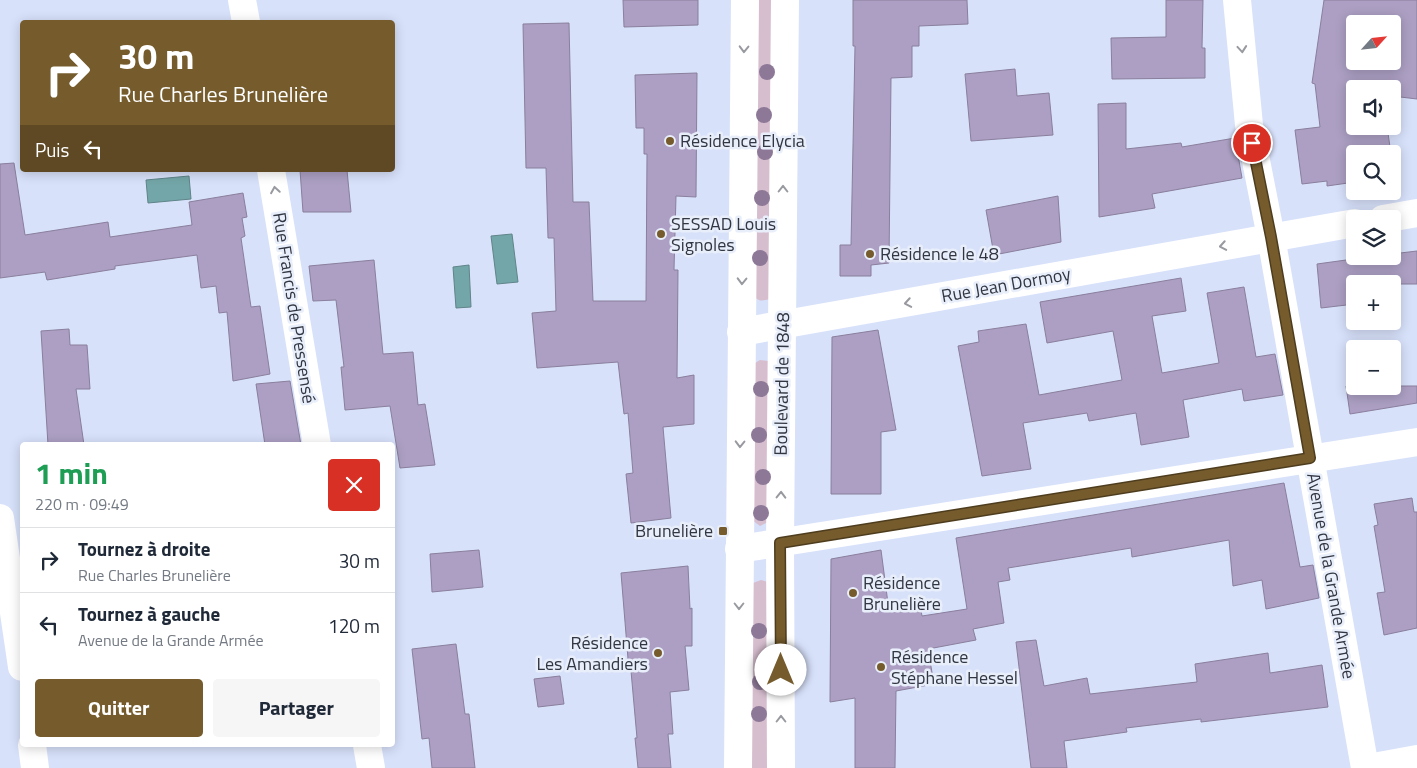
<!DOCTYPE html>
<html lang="fr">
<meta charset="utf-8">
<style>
:root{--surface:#fff;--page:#f6f6f7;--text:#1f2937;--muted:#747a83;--line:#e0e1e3;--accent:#765c2d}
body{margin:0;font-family:"Titillium Web",sans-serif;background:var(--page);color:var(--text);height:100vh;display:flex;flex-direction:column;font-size:19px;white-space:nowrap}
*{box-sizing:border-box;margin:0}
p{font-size:16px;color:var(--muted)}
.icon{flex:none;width:28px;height:28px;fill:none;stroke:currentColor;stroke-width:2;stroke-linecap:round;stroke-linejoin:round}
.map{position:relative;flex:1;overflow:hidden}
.details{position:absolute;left:20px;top:442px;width:375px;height:305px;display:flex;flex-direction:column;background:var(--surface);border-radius:5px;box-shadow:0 2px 12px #0003}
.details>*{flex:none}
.banner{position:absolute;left:20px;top:20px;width:375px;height:152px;border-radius:5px;box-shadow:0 2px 12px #0003;background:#765c2d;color:#fff;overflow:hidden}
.needle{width:32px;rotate:63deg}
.tools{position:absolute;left:1346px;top:15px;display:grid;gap:10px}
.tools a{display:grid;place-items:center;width:55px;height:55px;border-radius:5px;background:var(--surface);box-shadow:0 2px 12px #0003;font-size:25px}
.pin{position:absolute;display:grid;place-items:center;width:42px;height:42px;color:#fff;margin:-21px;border:2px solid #fff;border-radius:50%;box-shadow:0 1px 5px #0007}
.me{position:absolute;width:55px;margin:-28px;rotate:0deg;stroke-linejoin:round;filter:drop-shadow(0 0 4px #0008)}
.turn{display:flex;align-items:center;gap:18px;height:105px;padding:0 15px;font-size:22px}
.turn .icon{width:65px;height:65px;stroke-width:2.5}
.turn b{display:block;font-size:35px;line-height:42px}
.then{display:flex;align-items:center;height:48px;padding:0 15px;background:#0003;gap:10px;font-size:19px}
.round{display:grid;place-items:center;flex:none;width:52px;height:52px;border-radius:5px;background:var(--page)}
.overview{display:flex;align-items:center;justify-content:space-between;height:85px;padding:0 15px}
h1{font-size:30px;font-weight:700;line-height:38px;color:#1e9e55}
.button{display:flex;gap:10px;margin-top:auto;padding:10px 15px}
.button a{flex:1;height:58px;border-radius:5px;background:var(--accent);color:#fff;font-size:20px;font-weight:700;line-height:58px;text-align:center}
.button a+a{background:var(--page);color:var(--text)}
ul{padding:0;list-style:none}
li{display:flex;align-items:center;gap:15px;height:65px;padding:0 15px;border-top:1px solid var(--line)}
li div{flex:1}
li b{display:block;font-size:19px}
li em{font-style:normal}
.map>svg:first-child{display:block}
.green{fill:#d7becf}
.water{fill:#73a6a8;stroke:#5f8489}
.building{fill:#ac9fc3;stroke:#8a7f9c;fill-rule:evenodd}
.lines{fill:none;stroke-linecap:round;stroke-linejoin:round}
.minor{stroke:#fff;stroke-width:28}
.tree{fill:#8d7897}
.oneway{stroke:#989aa0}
.route-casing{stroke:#4d3c1d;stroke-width:12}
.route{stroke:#765c2d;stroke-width:9}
.poi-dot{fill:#765c2d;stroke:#e9eefb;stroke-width:2}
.labels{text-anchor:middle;stroke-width:5;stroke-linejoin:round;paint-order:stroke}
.poi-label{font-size:18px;fill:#313642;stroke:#e9eefb;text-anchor:start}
.street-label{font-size:18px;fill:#313642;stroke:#e9eefb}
</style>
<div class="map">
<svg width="1417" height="768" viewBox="0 0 1417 768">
<rect width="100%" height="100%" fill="#d7e1fa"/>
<!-- green -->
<g class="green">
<path d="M756 0H775L770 299C762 301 758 302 753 295Z"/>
<path d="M760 360 769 361 770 521 760 526 752 520 755 363Z"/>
<path d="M761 580 768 582 769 768H750L753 583Z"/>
</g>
<!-- water -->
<g class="water">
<path d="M189 176 191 199 148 203 146 180Z"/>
<path d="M512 234 518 282 497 284 491 236Z"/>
<path d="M469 265 471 307 456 308 453 267Z"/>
</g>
<!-- building -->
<g class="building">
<path d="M623 0H698V25L624 27Z"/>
<path d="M853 0H967L968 24 919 26V46H912V77L891 78 889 263 871 265V276H840V245H851L855 46H853Z"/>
<path d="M1166 0H1203L1202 48H1205V78L1112 79 1111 38 1166 37Z"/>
<path d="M1324 0H1417V99L1392 96V89H1355V126H1387L1391 154H1355V182L1327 186V181L1302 184 1295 130 1320 127 1315 84 1312 83ZM1355 24H1392V61H1355Z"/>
<path d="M569 23 573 202H589L593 301H646L647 154H644V128H636L635 75 697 73 696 197 676 196 674 270H678L677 378 694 375V424L663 427 671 518 631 523 626 474 633 473 628 413 624 414 618 362 537 368 532 313 556 311 554 238H548L546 168H526L523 24Z"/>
<path d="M1015 69 1017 96 1049 93 1053 135 971 141 965 74Z"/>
<path d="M1126 103V149L1181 143 1182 147 1235 138 1242 178 1152 194 1155 208 1099 217 1098 104Z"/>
<path d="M14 163 25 235 108 222 110 237 192 225 189 202 243 193 247 217 242 218 245 236 241 238 251 307 260 306 270 374 233 381 227 312 219 313 216 286 201 288 197 255 115 266V269L47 280 45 272 0 278V164Z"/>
<path d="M300 170H347L351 212H303Z"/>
<path d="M1058 196 1061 242 994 255 986 210Z"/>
<path d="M1417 251V284H1355V304L1321 308 1317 264 1375 256H1392V254Z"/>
<path d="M374 260 383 354 413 352 418 405 425 404 435 465 400 468 390 406 345 410 341 367H344L336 300 313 301 309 266Z"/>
<path d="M1181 278 1186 311 1152 316 1162 373 1219 363 1207 293 1244 287 1256 357 1275 354 1283 395 1244 401 1242 389 1183 400 1189 437 1141 445 1136 413 1089 421 1087 413 1023 423 1031 469 982 476 958 346 979 342 978 331 1026 324 1039 395 1122 380 1113 331 1047 343 1040 302Z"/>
<path d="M69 329 70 345H87L90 389H76L84 445H48L41 331Z"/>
<path d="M878 330 896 430 881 432V494H831L832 337Z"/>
<path d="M290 381 301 445H265L256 384Z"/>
<path d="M1346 386H1417V403L1350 414Z"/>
<path d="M1284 483 1300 567 1313 565 1319 598 1266 609 1262 580 1233 586 1229 540 1132 557 1131 548 1008 568 1010 580 998 582 1004 623 973 629 976 640 928 649 934 684 896 691 895 768H855V698L830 702 831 559 881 550 889 611 920 605 922 616 967 609 956 538Z"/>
<path d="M1412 498 1414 512H1417V628L1384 635 1377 593 1385 592 1374 526 1378 525 1374 504Z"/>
<path d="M479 550 483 587 432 592 430 554Z"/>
<path d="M688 566 690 609 692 608V646H685L689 690 670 692 673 734H668L671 768H638L635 738H637L631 671H629L621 573Z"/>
<path d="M1036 640 1044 686 1087 678 1090 694 1197 682 1195 664 1268 653 1270 673 1322 665 1328 707 1201 722V719L1126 728 1127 732 1064 741 1067 768H1031L1016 642Z"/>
<path d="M456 644 465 714H469L475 768H432L429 738 422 739 412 649Z"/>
<path d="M560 676 564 704 538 707 534 679Z"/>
</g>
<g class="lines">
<!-- minor -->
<g class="minor">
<path d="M242 0 246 22"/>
<path d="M1237 0 1249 125 1271 237 1365 768"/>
<path d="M271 170 317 445"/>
<path d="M1383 219 1417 213"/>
<path d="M741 332 1355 223"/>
<path d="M0 518 22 667"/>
<path d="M739 549 1417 442"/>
<path d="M32 745 35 768"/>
<path d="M367 745 371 768"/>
<path d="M738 768 745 0"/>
<path d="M781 768 780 543 785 0"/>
<path d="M1368 768 1417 759"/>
</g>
</g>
<!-- trees -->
<g class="tree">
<circle cx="767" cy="72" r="8"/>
<circle cx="764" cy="115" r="8"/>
<circle cx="765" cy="152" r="8"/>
<circle cx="762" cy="198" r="8"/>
<circle cx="760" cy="258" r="8"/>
<circle cx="761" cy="389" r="8"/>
<circle cx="759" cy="435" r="8"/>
<circle cx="763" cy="477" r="8"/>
<circle cx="761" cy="513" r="8"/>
<circle cx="759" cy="631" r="8"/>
<circle cx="760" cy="682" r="8"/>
<circle cx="759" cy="714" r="8"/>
</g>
<!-- one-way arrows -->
<defs><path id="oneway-chevron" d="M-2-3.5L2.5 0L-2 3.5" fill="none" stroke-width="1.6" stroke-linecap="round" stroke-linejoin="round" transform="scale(1.25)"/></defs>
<g class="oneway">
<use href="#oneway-chevron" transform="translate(744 49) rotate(91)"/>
<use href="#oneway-chevron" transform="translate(1242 49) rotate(85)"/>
<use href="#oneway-chevron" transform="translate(783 189) rotate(-90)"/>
<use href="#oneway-chevron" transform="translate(275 190) rotate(-99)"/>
<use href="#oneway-chevron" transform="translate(1223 246) rotate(170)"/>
<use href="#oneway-chevron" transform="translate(742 281) rotate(91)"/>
<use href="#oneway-chevron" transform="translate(908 303) rotate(170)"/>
<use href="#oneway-chevron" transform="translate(740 444) rotate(91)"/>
<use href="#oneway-chevron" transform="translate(781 495) rotate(-89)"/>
<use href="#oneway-chevron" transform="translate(739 606) rotate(90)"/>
<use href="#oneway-chevron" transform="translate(781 719) rotate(-90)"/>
</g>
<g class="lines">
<!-- route casing -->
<g class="route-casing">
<path id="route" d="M781 670 780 543 1310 458 1271 237 1252 143"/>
</g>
<!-- route -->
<use href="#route" class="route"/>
</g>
<!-- markers -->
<g class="poi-dot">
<circle cx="670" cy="141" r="5"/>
<circle cx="661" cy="234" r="5"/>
<circle cx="870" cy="254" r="5"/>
<rect x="718" y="526" width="10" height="10" rx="2.5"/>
<circle cx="853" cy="593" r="5"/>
<circle cx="658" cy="653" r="5"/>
<circle cx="881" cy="667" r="5"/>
</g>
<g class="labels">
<!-- poi labels -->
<g class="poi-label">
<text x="680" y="147">Résidence Elycia</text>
<text x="671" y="230">SESSAD Louis<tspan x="671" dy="21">Signoles</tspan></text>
<text x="880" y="260">Résidence le 48</text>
<text x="713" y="537" text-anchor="end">Brunelière</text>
<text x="863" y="589">Résidence<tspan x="863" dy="21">Brunelière</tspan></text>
<text x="648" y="649" text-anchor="end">Résidence<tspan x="648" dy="21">Les Amandiers</tspan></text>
<text x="891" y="663">Résidence<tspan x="891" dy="21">Stéphane Hessel</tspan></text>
</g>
<!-- street labels -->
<g class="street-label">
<text transform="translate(1006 285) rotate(-10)" y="6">Rue Jean Dormoy</text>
<text transform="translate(294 308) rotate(81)" y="6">Rue Francis de Pressensé</text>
<text transform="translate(782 384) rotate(-89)" y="6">Boulevard de 1848</text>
<text transform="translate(1331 576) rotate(80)" y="6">Avenue de la Grande Armée</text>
</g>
</g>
</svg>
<div class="tools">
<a><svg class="needle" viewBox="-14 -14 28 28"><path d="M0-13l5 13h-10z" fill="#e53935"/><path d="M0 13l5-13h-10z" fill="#747a83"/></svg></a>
<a><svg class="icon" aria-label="sound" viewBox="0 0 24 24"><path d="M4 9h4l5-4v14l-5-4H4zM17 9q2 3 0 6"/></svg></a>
<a><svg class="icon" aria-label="search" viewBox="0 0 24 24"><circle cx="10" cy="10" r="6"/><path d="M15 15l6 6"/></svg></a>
<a><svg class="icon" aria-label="layers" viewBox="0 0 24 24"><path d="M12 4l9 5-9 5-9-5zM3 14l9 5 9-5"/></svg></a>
<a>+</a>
<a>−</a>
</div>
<div class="pin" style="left:1252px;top:143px;background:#d93025"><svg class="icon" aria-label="arrive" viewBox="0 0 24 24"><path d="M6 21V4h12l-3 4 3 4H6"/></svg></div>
<svg class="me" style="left:781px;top:670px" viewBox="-20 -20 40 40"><circle r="19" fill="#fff"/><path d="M0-13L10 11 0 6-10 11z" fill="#765c2d"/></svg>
<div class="banner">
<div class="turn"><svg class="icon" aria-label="right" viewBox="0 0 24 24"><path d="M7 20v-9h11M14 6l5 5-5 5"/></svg><div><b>30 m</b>Rue Charles Brunelière</div></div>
<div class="then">Puis<svg class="icon" aria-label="left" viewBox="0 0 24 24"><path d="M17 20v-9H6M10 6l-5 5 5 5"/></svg></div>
</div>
<section class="details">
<div class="overview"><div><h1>1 min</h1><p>220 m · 09:49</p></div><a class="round" style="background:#d93025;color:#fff"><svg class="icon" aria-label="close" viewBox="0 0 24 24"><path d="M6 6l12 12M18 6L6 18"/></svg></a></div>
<ul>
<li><svg class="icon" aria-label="right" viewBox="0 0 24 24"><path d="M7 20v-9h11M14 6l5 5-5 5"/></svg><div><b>Tournez à droite</b><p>Rue Charles Brunelière</p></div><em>30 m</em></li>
<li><svg class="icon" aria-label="left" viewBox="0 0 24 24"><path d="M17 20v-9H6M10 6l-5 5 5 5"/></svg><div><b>Tournez à gauche</b><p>Avenue de la Grande Armée</p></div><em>120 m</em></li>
</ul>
<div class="button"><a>Quitter</a><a>Partager</a></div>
</section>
</div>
